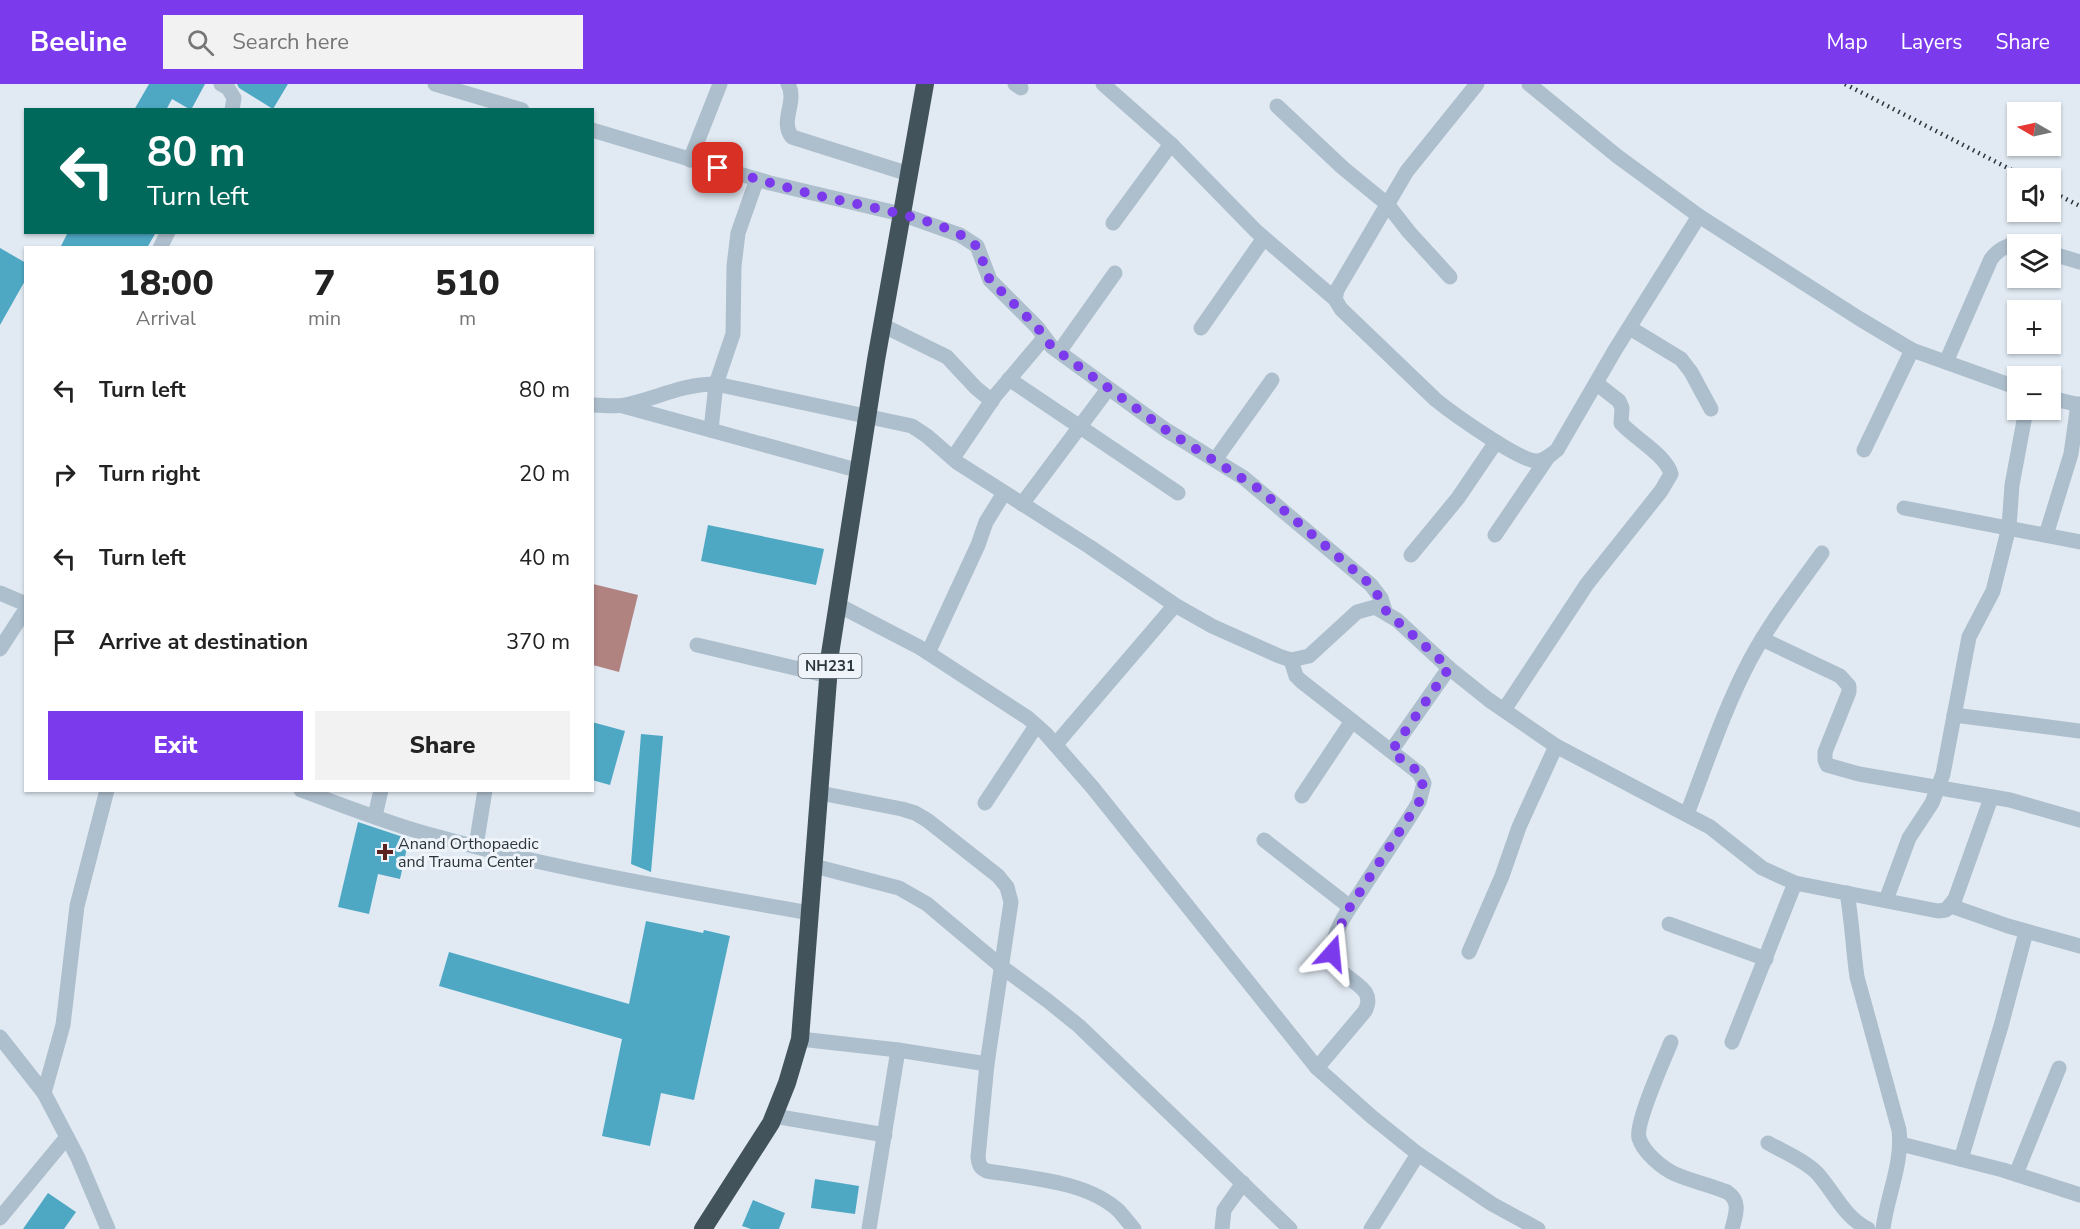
<!DOCTYPE html>
<meta charset="utf-8">
<style>
:root{--surface:#fff;--page:#f2f2f2;--text:#222;--muted:#767676;--accent:#7c3aed}
body{margin:0;font-family:"Nunito Sans",sans-serif;background:var(--page);color:var(--text);height:100vh;display:flex;flex-direction:column;font-size:22px;white-space:nowrap}
*{box-sizing:border-box;margin:0}
p{font-size:20px;color:var(--muted)}
.icon{flex:none;width:33px;height:33px;fill:none;stroke:currentColor;stroke-width:2;stroke-linecap:round;stroke-linejoin:round}
.map{position:relative;flex:1;overflow:hidden}
.details{position:absolute;left:24px;top:162px;width:570px;height:546px;display:flex;flex-direction:column;background:var(--surface);border-radius:0px;box-shadow:0 2px 4px #0004}
.details>*{flex:none}
.hud{position:absolute;left:24px;top:24px;width:570px;height:126px;border-radius:0px;box-shadow:0 2px 4px #0004;background:#00695c;color:#fff;overflow:hidden}
.needle{width:39px;rotate:279deg}
.buttons{position:absolute;left:2007px;top:18px;display:grid;gap:12px}
.buttons a{display:grid;place-items:center;width:54px;height:54px;border-radius:0px;background:var(--surface);box-shadow:0 2px 4px #0004;font-size:30px}
.pin{position:absolute;display:grid;place-items:center;width:51px;height:51px;color:#fff;margin:-26px;border-radius:12px;box-shadow:0 3px 9px #0006}
.me{position:absolute;width:66px;margin:-33px;rotate:18deg;stroke-linejoin:round;filter:drop-shadow(0 0 4px #0008)}
.turn{display:flex;align-items:center;gap:21px;height:126px;padding:0 24px;font-size:27px}
.turn .icon{width:78px;height:78px;stroke-width:2.5}
.turn b{display:block;font-size:42px;line-height:51px}
.eta{display:flex;justify-content:space-evenly;align-items:center;height:102px;text-align:center}
.eta b{font-size:36px;font-weight:800;line-height:42px}
.button{display:flex;gap:12px;margin-top:auto;padding:12px 24px}
.button a{flex:1;height:69px;border-radius:0px;background:var(--accent);color:#fff;font-size:24px;font-weight:800;line-height:69px;text-align:center}
.button a+a{background:var(--page);color:var(--text)}
ul{padding:0;list-style:none}
li{display:flex;align-items:center;gap:18px;height:84px;padding:0 24px}
li div{flex:1}
li b{display:block;font-size:22px}
li em{font-style:normal}
header{display:flex;align-items:center;gap:36px;box-sizing:border-box;height:84px;padding:0 30px;background:var(--accent);color:#fff}
header strong{font-size:28px}
nav{display:flex;gap:33px;margin-inline-start:auto;font-size:21px}
.search{width:420px;height:54px;background:var(--page);display:flex;align-items:center;gap:15px;box-sizing:border-box;padding:0 21px;border-radius:0px;color:var(--muted);font-size:22px}
.map>svg:first-child{display:block}
.water{fill:#b08280}
.building{fill:#4ea8c4}
.lines{fill:none;stroke-linecap:round;stroke-linejoin:round}
.minor{stroke:#adbecc;stroke-width:15}
.highway{stroke:#43535b;stroke-width:18}
.rail{stroke:#2b363a;stroke-width:4.5;stroke-dasharray:1.5 4.5;stroke-linecap:butt}
.route{stroke:#7c3aed;stroke-width:10;stroke-dasharray:0 18}
.poi-dot{fill:#5b2421;stroke:#eef4fa;stroke-width:2}
.labels{text-anchor:middle;stroke-width:6;stroke-linejoin:round;paint-order:stroke}
.shield{fill:#eef4fa;stroke:#666f74;stroke-width:1.5}
.shield-label{font-size:15px;font-weight:bold;fill:#2b363a}
.poi-label{font-size:16px;fill:#2b363a;stroke:#eef4fa;text-anchor:start}
</style>
<header>
<strong>Beeline</strong>
<div class="search"><svg class="icon" aria-label="search" viewBox="0 0 24 24"><circle cx="10" cy="10" r="6"/><path d="M15 15l6 6"/></svg>Search here</div>
<nav><a>Map</a><a>Layers</a><a>Share</a></nav>
</header>
<div class="map">
<svg width="2080" height="1145" viewBox="0 0 2080 1145">
<rect width="100%" height="100%" fill="#e1eaf3"/>
<!-- water -->
<path class="water" d="M593 500 638 511 619 588 593 581Z"/>
<!-- building -->
<g class="building">
<path d="M149 0H205L191 26 172 15 166 26H134Z"/>
<path d="M237 0H288L273 25 239 4Z"/>
<path d="M68 148H156L147 164H60Z"/>
<path d="M0 164 26 179V195L0 241Z"/>
<path d="M708 441 824 465 816 501 701 477Z"/>
<path d="M592 638 625 647 610 701 592 696Z"/>
<path d="M641 650 663 652 651 788 631 780Z"/>
<path d="M358 738 409 755 400 795 378 790 369 830 338 823Z"/>
<path d="M646 837 703 849 704 846 730 852 694 1016 661 1009 650 1062 602 1052 622 955 439 902 449 868 629 920Z"/>
<path d="M815 1095 859 1102 855 1130 811 1124Z"/>
<path d="M48 1109 76 1128 64 1145H23Z"/>
<path d="M753 1116 785 1129 779 1145H751L742 1142Z"/>
</g>
<g class="lines">
<!-- minor -->
<g class="minor">
<path d="M221 0 228 4 234 14 232 26"/>
<path d="M435 0 522 26"/>
<path d="M788 0C798 17 779 37 792 53L909 90"/>
<path d="M1015 0 1021 4"/>
<path d="M1103 0 1171 60 1256 147 1335 215"/>
<path d="M1477 0 1407 87 1337 206 1335 215 1341 225 1436 316C1452 329 1518 376 1536 377 1545 377 1550 371 1557 366L1615 266 1699 132"/>
<path d="M1529 0 1617 72 1699 132 1860 235 1912 266 2018 304"/>
<path d="M1277 22 1343 84 1387 120 1409 148 1450 193"/>
<path d="M592 46 770 99 901 130 960 151 977 162 990 196 1037 243 1052 263 1166 346 1244 394 1371 501 1381 514 1385 527"/>
<path d="M690 76 720 0"/>
<path d="M1113 139 1171 60"/>
<path d="M160 164 168 148"/>
<path d="M2050 169 2080 178"/>
<path d="M882 241 947 273 976 304 992 317"/>
<path d="M1201 244 1264 154"/>
<path d="M1630 244 1681 275 1691 288 1711 325"/>
<path d="M1059 268 1115 189"/>
<path d="M1946 278 1991 175C1998 166 2006 160 2018 161"/>
<path d="M1009 295 1178 409"/>
<path d="M2050 314 2080 321"/>
<path d="M592 321C603 321 615 323 625 321 658 314 682 300 716 300L912 342 927 352 958 379 1090 463 1175 521 1212 542 1279 572 1291 576 1309 572 1357 528 1375 523 1397 536 1449 584 1489 616 1556 662 1710 743 1762 784 1795 799 1938 827 1946 826 1955 815 1991 714"/>
<path d="M623 322 860 387"/>
<path d="M711 346 716 300 733 250 734 182 738 149 757 95"/>
<path d="M1864 366 1912 266"/>
<path d="M953 374 995 312 1044 254"/>
<path d="M1215 376 1272 296"/>
<path d="M1022 420 1108 305"/>
<path d="M1904 424 2080 458"/>
<path d="M1495 451 1548 373"/>
<path d="M2046 451 2071 370 2078 320"/>
<path d="M1411 471 1458 414 1496 358"/>
<path d="M0 509 26 520"/>
<path d="M838 521 919 563 1028 634 1045 649 1093 704 1317 984 1372 1033 1418 1070 1492 1120 1538 1145"/>
<path d="M1762 555 1840 592 1849 602V608L1825 668V676L1827 681 1859 690 2010 716 2080 736"/>
<path d="M697 561 829 592"/>
<path d="M0 565 26 525"/>
<path d="M928 569 978 461 986 438 1004 409"/>
<path d="M1291 576 1296 592 1301 597 1419 689 1424 699 1419 718C1401 748 1380 777 1361 807 1350 823 1337 841 1333 860 1325 898 1381 896 1365 927L1317 984"/>
<path d="M1504 626 1587 500 1661 407 1671 390C1666 371 1634 354 1621 339L1622 324 1619 317 1596 299"/>
<path d="M1954 631 2080 647"/>
<path d="M1056 660 1175 521"/>
<path d="M1391 667 1449 584"/>
<path d="M301 706C345 722 389 740 435 752 558 786 684 807 810 829"/>
<path d="M820 709 902 725 915 729 927 736 998 792 1007 803 1011 818 987 980 978 1073C979 1081 980 1084 987 1087 1029 1094 1087 1097 1119 1127 1124 1133 1129 1139 1134 1145"/>
<path d="M1302 712 1352 637"/>
<path d="M985 719 1036 642"/>
<path d="M1687 730C1707 678 1724 625 1750 576 1770 538 1797 504 1822 469"/>
<path d="M375 732 381 706"/>
<path d="M1264 756 1350 823"/>
<path d="M476 762 485 706"/>
<path d="M814 782 899 804 927 820 1002 883 1048 917 1079 942 1290 1145"/>
<path d="M1847 809C1852 837 1853 865 1857 893L1899 1046C1903 1080 1887 1111 1883 1145"/>
<path d="M1886 816 1909 754 1932 719 1943 690 1969 553 1993 507 2009 443 2012 401 2026 326"/>
<path d="M1951 822 2008 842 2080 862"/>
<path d="M1669 840 1766 875"/>
<path d="M1469 868 1502 792 1519 743 1556 662"/>
<path d="M0 953 44 1009 78 1074 108 1145"/>
<path d="M800 955 898 966 987 980"/>
<path d="M1671 958C1664 976 1635 1039 1639 1054 1643 1068 1662 1084 1675 1090 1691 1097 1710 1101 1727 1108 1741 1117 1736 1130 1732 1145"/>
<path d="M1732 958 1795 799"/>
<path d="M44 1009 63 941 77 822 107 706"/>
<path d="M774 1032 885 1051"/>
<path d="M1768 1059C1784 1068 1804 1076 1817 1089 1835 1109 1843 1132 1868 1145"/>
<path d="M1901 1060 2003 1086 2080 1111"/>
<path d="M1961 1075 2001 942 2026 848"/>
<path d="M2016 1090 2059 984"/>
<path d="M0 1134 67 1053"/>
<path d="M869 1145 898 966"/>
<path d="M1222 1145 1224 1126 1243 1099"/>
<path d="M1371 1145 1418 1070"/>
</g>
<!-- highway -->
<path class="highway" d="M703 1145 771 1039 787 999 800 955 830 570 876 276 925 0"/>
<!-- rail -->
<g class="rail">
<path d="M1845 0 2027 94"/>
<path d="M2050 107 2080 122"/>
</g>
</g>
<g class="lines">
<!-- route -->
<path class="route" d="M718 84C751 93 783 103 816 111 852 120 953 136 976 162 981 167 985 188 990 196L1037 243 1052 263 1166 346 1259 405 1371 501C1378 509 1383 525 1388 529 1408 547 1429 565 1449 584L1391 668C1413 684 1430 688 1419 718L1350 823 1335 853 1332 869"/>
</g>
<!-- markers -->
<path class="poi-dot" d="M382 759h6v6h6v6h-6v6h-6v-6h-6v-6h6z"/>
<g class="labels">
<!-- shield labels -->
<rect class="shield" x="798.5" y="570" width="63" height="24" rx="4.5"/>
<g class="shield-label">
<text x="830" y="587">NH231</text>
</g>
<!-- poi labels -->
<g class="poi-label">
<text x="398" y="765">Anand Orthopaedic<tspan x="398" dy="18">and Trauma Center</tspan></text>
</g>
</g>
</svg>
<div class="buttons">
<a><svg class="needle" viewBox="-14 -14 28 28"><path d="M0-13l5 13h-10z" fill="#e53935"/><path d="M0 13l5-13h-10z" fill="#767676"/></svg></a>
<a><svg class="icon" aria-label="sound" viewBox="0 0 24 24"><path d="M4 9h4l5-4v14l-5-4H4zM17 9q2 3 0 6"/></svg></a>
<a><svg class="icon" aria-label="layers" viewBox="0 0 24 24"><path d="M12 4l9 5-9 5-9-5zM3 14l9 5 9-5"/></svg></a>
<a>+</a>
<a>−</a>
</div>
<div class="pin" style="left:718px;top:84px;background:#d93025"><svg class="icon" aria-label="arrive" viewBox="0 0 24 24"><path d="M6 21V4h12l-3 4 3 4H6"/></svg></div>
<svg class="me" style="left:1332px;top:869px" viewBox="-20 -20 40 40"><path d="M0-17L14 15 0 8-14 15z" fill="#7c3aed" stroke="#fff" stroke-width="4"/></svg>
<div class="hud">
<div class="turn"><svg class="icon" aria-label="left" viewBox="0 0 24 24"><path d="M17 20v-9H6M10 6l-5 5 5 5"/></svg><div><b>80 m</b>Turn left</div></div>
</div>
<section class="details">
<div class="eta">
<div><b>18:00</b><p>Arrival</p></div>
<div><b>7</b><p>min</p></div>
<div><b>510</b><p>m</p></div>
</div>
<ul>
<li><svg class="icon" aria-label="left" viewBox="0 0 24 24"><path d="M17 20v-9H6M10 6l-5 5 5 5"/></svg><div><b>Turn left</b></div><em>80 m</em></li>
<li><svg class="icon" aria-label="right" viewBox="0 0 24 24"><path d="M7 20v-9h11M14 6l5 5-5 5"/></svg><div><b>Turn right</b></div><em>20 m</em></li>
<li><svg class="icon" aria-label="left" viewBox="0 0 24 24"><path d="M17 20v-9H6M10 6l-5 5 5 5"/></svg><div><b>Turn left</b></div><em>40 m</em></li>
<li><svg class="icon" aria-label="arrive" viewBox="0 0 24 24"><path d="M6 21V4h12l-3 4 3 4H6"/></svg><div><b>Arrive at destination</b></div><em>370 m</em></li>
</ul>
<div class="button"><a>Exit</a><a>Share</a></div>
</section>
</div>
